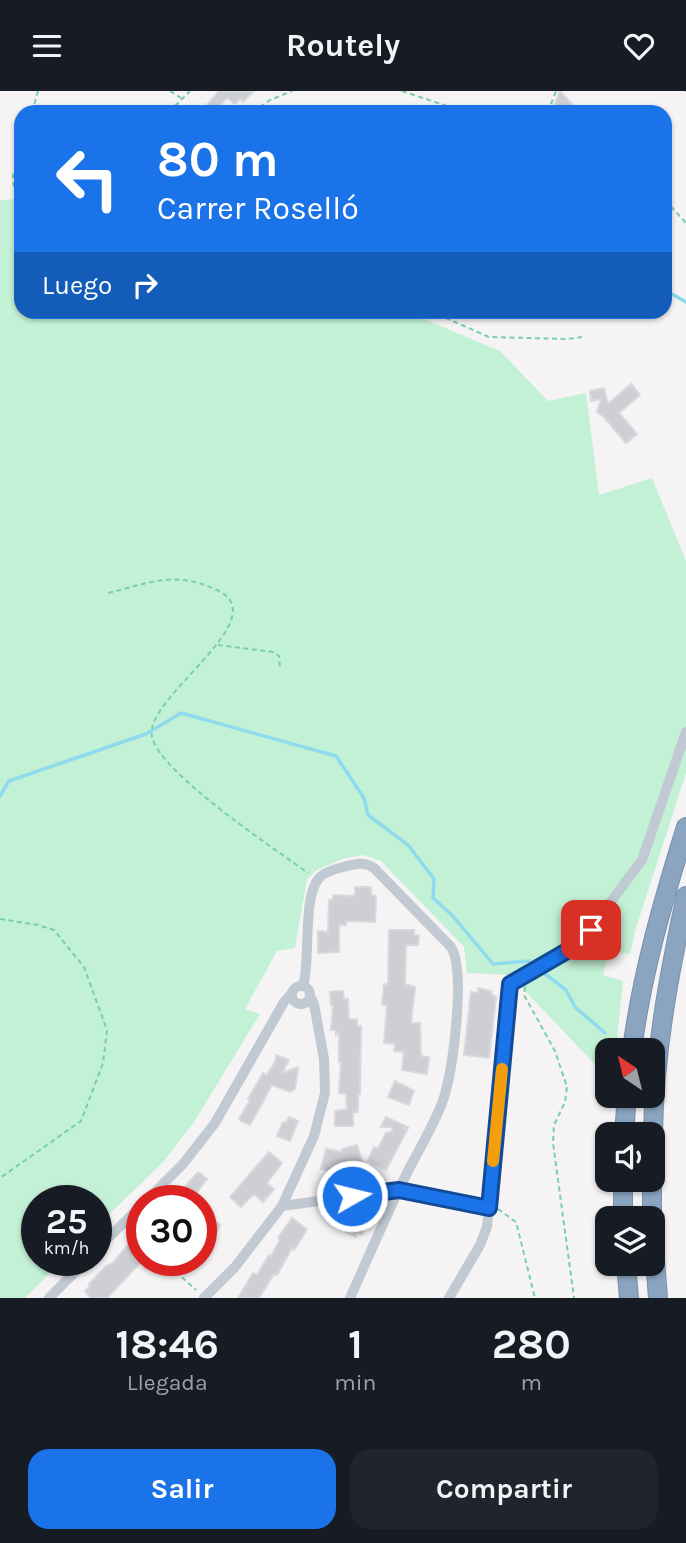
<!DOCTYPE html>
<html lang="es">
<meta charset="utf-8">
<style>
:root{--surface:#171b24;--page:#20242c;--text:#f1f3f6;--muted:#9ea1a6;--accent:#1a73e8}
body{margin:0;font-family:Karla,sans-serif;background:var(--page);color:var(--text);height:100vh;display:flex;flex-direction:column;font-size:26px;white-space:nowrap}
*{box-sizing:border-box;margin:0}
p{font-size:23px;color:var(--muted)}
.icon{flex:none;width:38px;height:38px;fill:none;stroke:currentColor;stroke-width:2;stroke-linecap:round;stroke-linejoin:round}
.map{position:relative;height:1207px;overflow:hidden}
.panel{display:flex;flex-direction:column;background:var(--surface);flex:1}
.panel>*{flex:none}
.top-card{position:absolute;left:14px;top:14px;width:658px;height:214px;border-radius:21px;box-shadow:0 2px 5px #0004;background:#1a73e8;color:#fff;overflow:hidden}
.needle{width:46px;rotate:325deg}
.controls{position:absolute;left:595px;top:947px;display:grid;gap:14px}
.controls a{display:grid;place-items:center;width:70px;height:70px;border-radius:14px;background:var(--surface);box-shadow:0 2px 5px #0004;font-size:35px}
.speed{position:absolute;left:21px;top:1094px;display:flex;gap:14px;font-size:35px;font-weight:700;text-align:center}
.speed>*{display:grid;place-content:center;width:91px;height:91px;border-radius:50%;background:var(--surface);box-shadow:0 2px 5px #0004;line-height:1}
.speed small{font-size:18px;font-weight:400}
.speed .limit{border:10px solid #d22;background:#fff;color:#111}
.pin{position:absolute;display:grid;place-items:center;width:60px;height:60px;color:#fff;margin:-30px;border-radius:14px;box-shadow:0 4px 10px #0006}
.me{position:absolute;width:77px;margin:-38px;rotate:82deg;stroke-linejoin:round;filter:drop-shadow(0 0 5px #0008)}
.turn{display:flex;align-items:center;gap:24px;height:147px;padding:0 28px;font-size:32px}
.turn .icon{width:91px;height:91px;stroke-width:2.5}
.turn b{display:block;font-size:49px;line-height:60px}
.then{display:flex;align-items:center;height:66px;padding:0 28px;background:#0003;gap:14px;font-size:26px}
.eta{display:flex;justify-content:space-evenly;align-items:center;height:119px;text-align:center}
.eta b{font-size:42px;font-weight:700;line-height:49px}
.cta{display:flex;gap:14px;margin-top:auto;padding:14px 28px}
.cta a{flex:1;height:80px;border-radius:21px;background:var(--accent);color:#fff;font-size:28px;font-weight:700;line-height:80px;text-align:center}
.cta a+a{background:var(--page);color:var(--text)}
header{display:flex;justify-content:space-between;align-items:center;height:91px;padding:0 28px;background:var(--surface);font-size:32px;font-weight:700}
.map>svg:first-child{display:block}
.green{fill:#c3f1d5}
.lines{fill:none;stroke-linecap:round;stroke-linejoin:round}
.stream{stroke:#90daee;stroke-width:3.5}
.building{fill:#cdcfd5;stroke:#d7d9de;stroke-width:2}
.motorway-casing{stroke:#7690ad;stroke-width:20}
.path{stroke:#7ad0a6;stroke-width:2;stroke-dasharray:5 3.5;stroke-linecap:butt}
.minor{stroke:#c1cad2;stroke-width:10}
.motorway{stroke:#8ba5c1;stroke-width:18}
.route-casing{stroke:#114b97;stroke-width:18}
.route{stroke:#1a73e8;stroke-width:12}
.slow{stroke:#f59e0b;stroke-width:12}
</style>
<header><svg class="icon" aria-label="menu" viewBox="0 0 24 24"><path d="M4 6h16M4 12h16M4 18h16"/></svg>Routely<svg class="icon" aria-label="heart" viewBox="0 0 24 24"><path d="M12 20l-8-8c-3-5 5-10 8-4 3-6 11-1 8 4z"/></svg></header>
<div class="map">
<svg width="686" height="1207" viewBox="0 0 686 1207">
<rect width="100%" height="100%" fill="#f5f3f3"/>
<!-- green -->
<path class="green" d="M21 108V220L407 221 500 260 548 310 586 302 599 404 652 387 686 470V682L636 837 630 863 608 860 603 884 623 890 616 959H607V986L510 884 467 882 464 856 381 770 363 764 342 768 317 779 307 788 295 857 277 860 245 918 260 923 194 1031 163 1071 96 1136V1110H37V1169H63L25 1207H0V109Z"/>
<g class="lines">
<!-- stream -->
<g class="stream">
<path d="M665 199 686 211"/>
<path d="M0 705 9 690 146 643 181 622 336 665 364 707 368 724 408 754 434 788 433 807 452 824 493 873 529 870"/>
<path d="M544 882 566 899 575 916 605 942"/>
</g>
</g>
<!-- building -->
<g class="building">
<path d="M219 0H254L243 11 240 8 235 13 227 7 213 21H201Z"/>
<path d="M560 0 579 21H552Z"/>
<path d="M631 293 640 304 619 322 637 343 626 352 604 326 597 321 601 308 591 310 590 300 604 297 608 313Z"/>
<path d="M355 796H371V804L376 805 375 831 346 830V834H339V861L318 862V840L328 841 329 809H333V804L355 805Z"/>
<path d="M389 839H414V844H419L418 854H406L405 893 415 896 411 932H420L421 965 429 966 427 983 402 979 404 961 394 960 395 953 384 952 387 914H382L384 893 388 894Z"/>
<path d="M478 897 491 900V903L496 906 489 967 464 964 471 901 478 902Z"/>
<path d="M343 900 344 908H348L349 928 357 929V935H361L360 1003H358V1021H353V1035H335V1020L347 1018 346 1003 339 1002 341 972 339 971V942L336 944V939H331L333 914H331L330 901Z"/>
<path d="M276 964 289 969 282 982 298 976 295 998 290 1001 272 994 250 1034 241 1030 239 1028 250 1009 248 1008 263 982 267 984 276 969Z"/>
<path d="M395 990 414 1000 409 1014 388 1006Z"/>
<path d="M289 1026 298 1030 290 1050 277 1045 283 1031 286 1032Z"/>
<path d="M386 1026 409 1037H403L407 1039 386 1079 368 1070 374 1056 378 1058 386 1042 392 1041V1036H381Z"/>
<path d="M357 1054 363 1073 338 1078 337 1082 321 1078 326 1058 342 1061V1058Z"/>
<path d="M269 1061 282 1072 267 1092 274 1098 263 1111 254 1103 241 1116 230 1106Z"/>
<path d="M198 1081 207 1088 190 1110H172Z"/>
<path d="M352 1123 368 1130 362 1144 357 1142 356 1146 346 1141Z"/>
<path d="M210 1126 220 1134 218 1137 219 1138 201 1158V1136Z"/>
<path d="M292 1127 307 1138 300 1150 294 1159 292 1157 277 1184 274 1183 259 1207H238L253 1182 257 1184 269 1164 271 1165 280 1149 278 1147Z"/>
<path d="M142 1137V1157L133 1167 139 1173 107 1207H91L85 1200 90 1195 89 1193 106 1175 113 1172Z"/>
</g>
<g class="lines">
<!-- motorway casing -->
<g class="motorway-casing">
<g id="motorway">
<path d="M632 959C642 882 663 810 686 736"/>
<path d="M624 1043 627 1004"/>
<path d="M653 1043C654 963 669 883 686 805"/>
<path d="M623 1088V1127"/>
<path d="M652 1127V1088"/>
<path d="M653 1143 658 1207"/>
<path d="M626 1172 629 1207"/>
</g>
</g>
<!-- path -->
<g class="path">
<path d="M170 0 181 7"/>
<path d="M402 0 465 21"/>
<path d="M685 0H686"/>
<path d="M32 21 38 0"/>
<path d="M169 21 190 0"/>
<path d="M253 21 270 9 292 0"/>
<path d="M548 21 556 0"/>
<path d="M21 58 13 85 14 98 21 104"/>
<path d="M665 109 686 132"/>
<path d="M430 220 489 246 568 248 582 246"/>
<path d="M108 502C150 492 175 479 217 499 278 528 143 606 152 646 160 682 275 758 308 782"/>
<path d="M218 554 273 561 279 565 280 577"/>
<path d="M0 828 38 834 54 839 84 876 107 939 103 972 81 1030 0 1087"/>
<path d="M525 896 524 904 555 960 567 996 565 1011 554 1034 553 1052 574 1207"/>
<path d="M498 1118 516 1131 535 1207"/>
<path d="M130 1139 142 1150"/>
<path d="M163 1169 196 1199"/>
</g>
<!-- minor -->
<g class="minor">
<circle cx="301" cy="904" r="9"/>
<path d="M303 895C311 868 302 807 319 787 324 781 335 778 343 776 354 773 364 770 374 777L451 856C466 881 453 974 445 1003 439 1026 419 1058 408 1080 387 1122 369 1165 350 1207"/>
<path d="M146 1110 183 1073 215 1032 284 911 292 902"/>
<path d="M282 1115 399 1099 489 1117"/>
<path d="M96 1159 142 1114"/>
<path d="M49 1207 87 1169"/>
<path d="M204 1207 235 1176 282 1115 314 1045 325 1002 324 968 314 913 310 905"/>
<path d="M449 1207 480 1154 487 1136 510 893 579 853 642 769 686 641"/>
</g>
<!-- motorway -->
<use href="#motorway" class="motorway"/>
</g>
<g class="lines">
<!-- route casing -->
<g class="route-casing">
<path id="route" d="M352 1105 399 1099 489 1117 510 893 579 853 591 839"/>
</g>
<!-- route -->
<use href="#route" class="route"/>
<!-- slow -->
<path class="slow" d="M493 1070 502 978"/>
</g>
</svg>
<div class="controls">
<a><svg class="needle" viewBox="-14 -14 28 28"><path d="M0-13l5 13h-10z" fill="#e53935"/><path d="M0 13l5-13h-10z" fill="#9ea1a6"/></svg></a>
<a><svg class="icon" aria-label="sound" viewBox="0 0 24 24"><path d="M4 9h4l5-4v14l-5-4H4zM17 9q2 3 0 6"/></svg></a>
<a><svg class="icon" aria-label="layers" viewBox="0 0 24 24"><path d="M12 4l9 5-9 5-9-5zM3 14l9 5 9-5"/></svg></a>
</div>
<div class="speed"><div>25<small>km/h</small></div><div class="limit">30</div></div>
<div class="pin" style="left:591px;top:839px;background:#d93025"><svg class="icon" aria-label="arrive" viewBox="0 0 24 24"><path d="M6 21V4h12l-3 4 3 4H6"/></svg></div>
<svg class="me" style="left:352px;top:1105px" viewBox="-20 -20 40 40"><circle r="17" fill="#1a73e8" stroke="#fff" stroke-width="3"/><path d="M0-11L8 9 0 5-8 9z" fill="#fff"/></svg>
<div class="top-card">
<div class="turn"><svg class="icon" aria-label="left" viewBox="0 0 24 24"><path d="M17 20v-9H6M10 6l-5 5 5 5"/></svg><div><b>80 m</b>Carrer Roselló</div></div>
<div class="then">Luego<svg class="icon" aria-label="right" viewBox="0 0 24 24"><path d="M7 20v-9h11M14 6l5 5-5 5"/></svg></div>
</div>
</div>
<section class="panel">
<div class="eta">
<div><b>18:46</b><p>Llegada</p></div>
<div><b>1</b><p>min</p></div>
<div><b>280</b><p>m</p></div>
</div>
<div class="cta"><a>Salir</a><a>Compartir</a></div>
</section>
